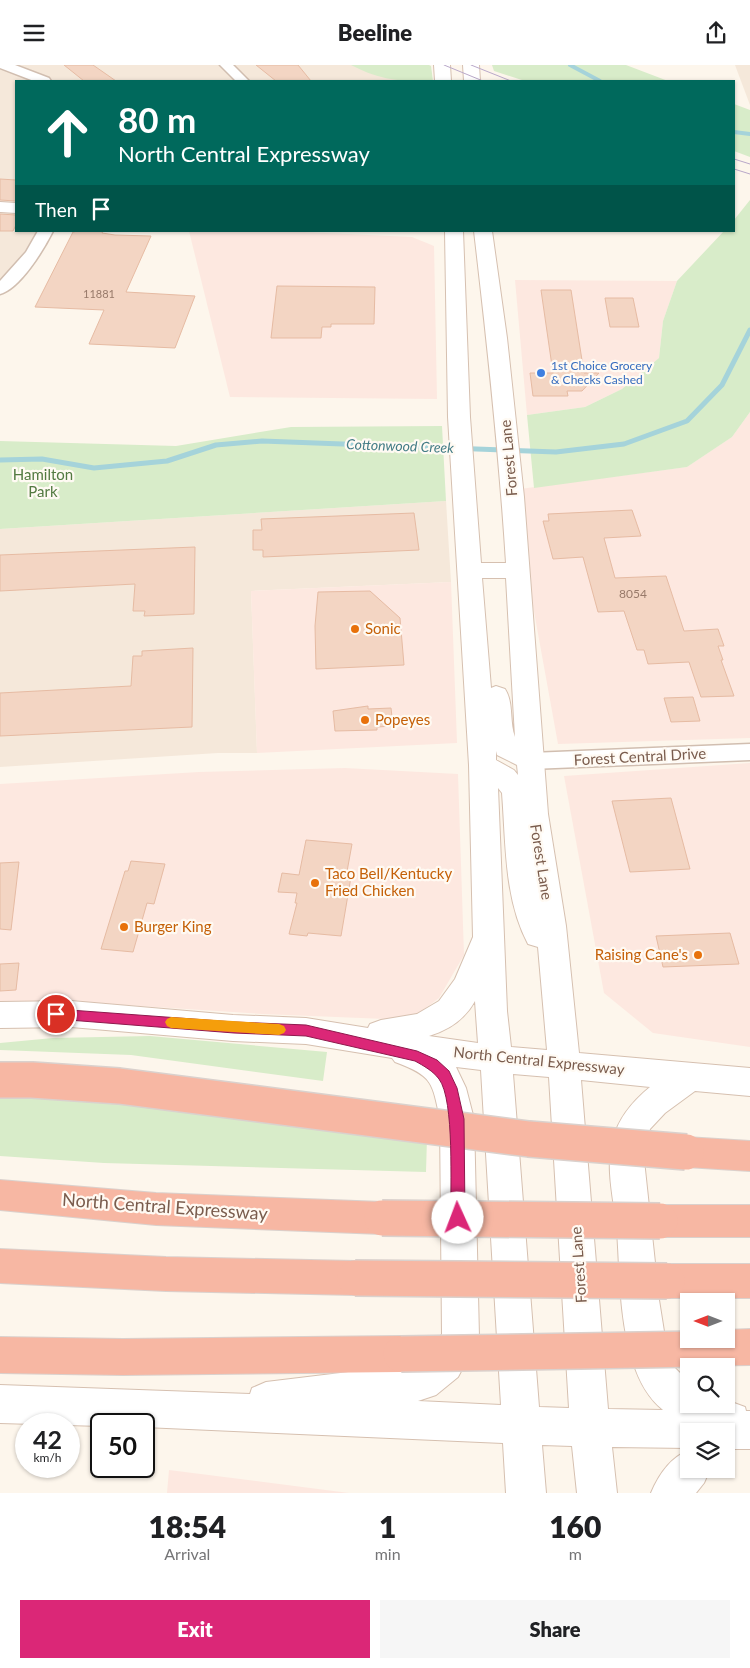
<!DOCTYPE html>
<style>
:root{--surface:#fff;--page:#f6f6f6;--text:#202124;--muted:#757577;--accent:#db2777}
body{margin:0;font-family:Lato,sans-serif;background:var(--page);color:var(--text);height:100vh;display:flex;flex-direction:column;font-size:19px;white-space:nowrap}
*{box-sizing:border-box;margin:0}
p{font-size:16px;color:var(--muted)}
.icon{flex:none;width:28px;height:28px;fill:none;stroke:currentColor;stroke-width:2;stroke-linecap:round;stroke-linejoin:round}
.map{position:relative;height:1428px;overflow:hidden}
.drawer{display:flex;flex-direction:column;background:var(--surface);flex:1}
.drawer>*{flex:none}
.top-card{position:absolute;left:15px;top:15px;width:720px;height:152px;border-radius:0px;box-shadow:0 1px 4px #0004;background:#00695c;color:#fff;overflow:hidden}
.needle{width:32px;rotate:270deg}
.buttons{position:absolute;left:680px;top:1228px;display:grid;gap:10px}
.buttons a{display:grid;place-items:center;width:55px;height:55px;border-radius:0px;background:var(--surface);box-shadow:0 1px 4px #0004;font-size:25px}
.speed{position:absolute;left:15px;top:1348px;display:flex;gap:10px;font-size:25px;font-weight:700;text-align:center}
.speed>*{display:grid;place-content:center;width:65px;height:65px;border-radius:50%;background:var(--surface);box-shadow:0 1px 4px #0004;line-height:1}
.speed small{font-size:12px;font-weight:400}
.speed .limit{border:2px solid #111;border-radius:8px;background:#fff;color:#111}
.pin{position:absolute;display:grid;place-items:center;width:42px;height:42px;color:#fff;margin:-21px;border:2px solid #fff;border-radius:50%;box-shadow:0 1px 5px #0007}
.me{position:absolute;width:55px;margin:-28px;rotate:358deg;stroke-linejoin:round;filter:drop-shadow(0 0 4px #0008)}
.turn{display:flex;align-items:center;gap:18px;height:105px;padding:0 20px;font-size:22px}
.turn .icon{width:65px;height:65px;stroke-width:2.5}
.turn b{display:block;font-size:35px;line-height:42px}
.then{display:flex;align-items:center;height:48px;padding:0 20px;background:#0003;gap:10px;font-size:19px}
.eta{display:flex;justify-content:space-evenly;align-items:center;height:85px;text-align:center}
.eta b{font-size:30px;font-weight:800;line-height:35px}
.button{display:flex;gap:10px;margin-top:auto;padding:10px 20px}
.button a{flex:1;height:58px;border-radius:0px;background:var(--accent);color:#fff;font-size:20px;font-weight:800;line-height:58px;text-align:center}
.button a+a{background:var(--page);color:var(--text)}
header{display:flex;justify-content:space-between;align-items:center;height:65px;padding:0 20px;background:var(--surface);font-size:22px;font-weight:800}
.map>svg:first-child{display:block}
.residential{fill:#f5e8da}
.commercial{fill:#fde8e0}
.green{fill:#d8ecc9}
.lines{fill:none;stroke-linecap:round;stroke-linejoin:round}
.stream-far1{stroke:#a5d3da;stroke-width:4}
.stream{stroke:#a5d3da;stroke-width:5}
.building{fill:#f3d5c3;stroke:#e6bba3}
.street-casing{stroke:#d1beb0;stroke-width:3}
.secondary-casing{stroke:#d6c0b0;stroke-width:2}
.highway-casing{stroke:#dad1cd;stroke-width:2}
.street{fill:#fff;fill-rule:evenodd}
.secondary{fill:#fff;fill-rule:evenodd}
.highway{fill:#f7b7a3;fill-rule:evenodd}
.tram{stroke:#b9a8c9;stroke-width:1}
.highway-bridge-casing{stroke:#dad1cd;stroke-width:38;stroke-linecap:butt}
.highway-bridge{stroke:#f7b7a3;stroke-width:35}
.route{fill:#db2777;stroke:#8e194d}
.slow{fill:#f59e0b}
.shop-dot{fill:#3f7fe0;stroke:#fffaf3;stroke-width:2}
.food-dot{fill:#e8710a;stroke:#fffaf3;stroke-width:2}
.labels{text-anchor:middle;stroke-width:4.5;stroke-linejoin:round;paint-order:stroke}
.far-number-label{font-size:11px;fill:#987a6a}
.far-shop-label{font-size:12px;fill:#366cbe;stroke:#fffaf3;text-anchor:start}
.number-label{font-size:12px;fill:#987a6a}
.far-water-label{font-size:14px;font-style:italic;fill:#437c86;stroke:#fffaf3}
.street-label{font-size:15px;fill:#7a5c4d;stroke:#fffaf3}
.park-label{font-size:15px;fill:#537a41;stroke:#fffaf3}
.food-label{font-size:15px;fill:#c56008;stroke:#fffaf3;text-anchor:start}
.near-street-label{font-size:18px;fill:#7a5c4d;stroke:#fffaf3}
</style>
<header><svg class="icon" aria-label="menu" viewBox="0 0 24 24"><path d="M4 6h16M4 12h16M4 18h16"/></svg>Beeline<svg class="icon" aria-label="share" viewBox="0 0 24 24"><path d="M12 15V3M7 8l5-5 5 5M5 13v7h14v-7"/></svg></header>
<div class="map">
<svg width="750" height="1428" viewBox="0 0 750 1428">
<rect width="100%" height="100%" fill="#fdf6ec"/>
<!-- residential -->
<g class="residential">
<path d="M0 0H407L428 16H16V166H38L28 182 0 218Z"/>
<path d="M735 0H750V40Z"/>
<path d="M446 436 451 517 251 526 257 688H218L0 702V464Z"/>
</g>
<!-- commercial -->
<g class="commercial">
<path d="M189 166H282L412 172 434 181 437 334 230 332Z"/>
<path d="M515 215 677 216 663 256 659 293 622 324 585 342 527 350Z"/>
<path d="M750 347V673L558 679 512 425 687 402 732 372Z"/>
<path d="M451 517 457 678 257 688 251 526Z"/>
<path d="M750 698V982L653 968 604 928 564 711Z"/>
<path d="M345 703 458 709 464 890 439 933 410 955 262 949 124 940 69 942 0 947V719L199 707Z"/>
<path d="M169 1405 349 1428H167Z"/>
</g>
<!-- green -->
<g class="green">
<path d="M351 0H429L431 1 433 16C399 16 382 16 351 0Z"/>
<path d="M492 0H626L668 16H525L494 6Z"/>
<path d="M734 39 750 45V92L734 86Z"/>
<path d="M750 135V347L732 372 687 402 534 423 527 350 585 342 622 324 659 293 663 256 677 216 724 166H734V155Z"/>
<path d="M442 361 446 436 0 464V376L176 381 291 362Z"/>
<path d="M150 971 327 987 323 1016 131 990 0 985V978L53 973Z"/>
<path d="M4 1025 427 1073 426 1107 104 1098 0 1091V1026Z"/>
</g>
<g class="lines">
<!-- stream-far1 -->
<g class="stream-far1">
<path d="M570 0 600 16"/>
<path d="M734 67 750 69"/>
</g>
<!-- stream -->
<path class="stream" d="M0 395 42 394 94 403 167 396 216 380 262 376 556 387 624 379 687 356 722 320 750 265"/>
</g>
<!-- building -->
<g class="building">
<path d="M64 0H93L116 16H84Z"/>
<path d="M256 0H298L311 16H276Z"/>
<path d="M0 114 16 115V136L0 135Z"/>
<path d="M0 149 16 150V160L13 166H0Z"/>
<path d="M78 166H103L102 168 115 170 151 171 126 227 195 231 175 283 89 279 104 245 35 242 73 167Z"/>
<path d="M277 221 375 222 374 259H331V262H322L321 273H271Z"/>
<path d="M541 225H571L584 308H599L582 326H567L568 331H533L530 308H553Z"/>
<path d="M605 233H633L639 262H610Z"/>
<path d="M632 445 641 471 604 473 615 513 666 511 684 566 718 564 724 581H718L723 595H721L734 631 701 632 689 597 648 599 644 585H637L624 546 598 547 583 492 553 494 543 456H549L548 449Z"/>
<path d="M414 448 419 485 263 492V485H253V465H262L261 454Z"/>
<path d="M195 482 194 549 144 551 145 546H133L135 519 0 526V490Z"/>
<path d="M370 526 400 553 404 600 316 604 315 561 318 527Z"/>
<path d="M193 583 192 662 0 671V628L131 621 133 591H142V586Z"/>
<path d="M693 632 700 656 671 657 664 633Z"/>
<path d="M368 641V644L391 643 393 661 377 662V665L335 666 333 646Z"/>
<path d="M671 733 690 804 630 807 612 736Z"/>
<path d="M306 775 352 779 346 812H351L341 871 308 868 307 871 289 869 297 838H295L297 828 278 827 282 808 299 810Z"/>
<path d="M131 796 165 799 154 839 147 838 133 887 101 884 125 806H128Z"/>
<path d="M19 797 11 865 0 864V798Z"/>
<path d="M730 868 739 899 663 902 656 871Z"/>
<path d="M19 898 16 925 0 926V899Z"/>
</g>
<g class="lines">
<!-- street casing -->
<g class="street-casing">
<g id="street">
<path d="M0 0H15L49 13 51 16H34L0 3Z"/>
<path d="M220 0H233L249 16H236Z"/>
<path d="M38 166H53C44 184 20 224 0 229V216L26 187Z"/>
<path d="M750 679V695L531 704 523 701 520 696 523 691 531 688Z"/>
</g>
</g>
<!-- secondary casing -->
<g class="secondary-casing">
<g id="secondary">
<path d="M434 0H450L451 16H435Z"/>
<path d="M463 0H479L480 16H464Z"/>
<path d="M0 137 16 138V148L0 147Z"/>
<path d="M445 166H463L470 352 481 498H506C499 387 487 277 474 166H492L507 273 524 432 548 749 566 861 579 988 750 1003V1031L695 1026 665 1048 650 1064 647 1074 644 1095 659 1235 666 1279 673 1301 689 1317V1339H726V1335L745 1342 746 1346H750V1384H726V1366H689V1383L612 1382 617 1428H577L572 1381 542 1380 546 1428H506L503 1378 144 1362V1359H101V1361L0 1358V1320L250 1329 252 1323 266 1317 415 1299 432 1286 442 1269 440 1054C432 1017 433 1011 395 997L392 993 306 979 233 976 71 962 0 963V937L71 936 233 950 306 953 368 963 370 959 381 955 417 949 439 936 455 914 473 872 469 700 448 352ZM482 513H506L515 672C509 656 514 638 505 624L496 621 491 623ZM496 686 497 690 517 700 518 710 514 705 496 695ZM498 723 502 728C506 779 504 834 528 879L538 882 547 985 511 982 507 946ZM475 936 478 978 429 971C449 965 465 954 475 936ZM456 1002 481 1005 501 1340 418 1336 436 1330 458 1312 479 1272 474 1054 466 1023ZM513 1009 549 1012 569 1343 539 1342ZM581 1015 650 1022C633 1036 619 1052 613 1074 605 1103 614 1135 617 1165 620 1208 619 1255 633 1297 639 1316 647 1332 663 1345L608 1344Z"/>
<path d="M689 1385V1404H710L704 1418 696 1428H651C659 1409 670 1393 689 1385Z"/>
</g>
</g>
<!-- highway casing -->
<g class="highway-casing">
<g id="highway">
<path d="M686 1072 750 1076V1106L686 1102 674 1097 669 1087 674 1077Z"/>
<path d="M0 1115 156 1128 382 1137 394 1142 400 1153 394 1164 382 1169 156 1160 0 1145Z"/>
<path d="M660 1140H750V1172H660L648 1167 642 1156 648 1145Z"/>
<path d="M0 1184 166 1192 355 1196 368 1201 373 1213 368 1225 355 1230 166 1226 0 1218Z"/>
<path d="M667 1199H750V1233H667L654 1228 649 1216 654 1204Z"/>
<path d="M750 1264V1300L695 1301 684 1297 678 1284 684 1271 689 1269V1274H726V1265Z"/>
<path d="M401 1271 414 1276 420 1289 414 1302 401 1307 123 1310 0 1308V1272L123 1274Z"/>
</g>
</g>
<!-- street -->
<use href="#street" class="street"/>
<!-- secondary -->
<use href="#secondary" class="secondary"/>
<!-- highway -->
<use href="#highway" class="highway"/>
<!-- tram -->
<g class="tram">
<path d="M444 0 483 16"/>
<path d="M471 0 511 16"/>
<path d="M734 94 750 99"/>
<path d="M734 104 750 109"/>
</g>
<!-- highway-bridge casing -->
<g class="highway-bridge-casing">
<g id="highway-bridge">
<path d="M0 1015H32L119 1021 529 1074 686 1087"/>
<path d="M382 1153 660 1156"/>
<path d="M355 1213 667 1216"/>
<path d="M401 1289 697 1284"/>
</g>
</g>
<!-- highway-bridge -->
<use href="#highway-bridge" class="highway-bridge"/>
</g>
<!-- route -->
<path class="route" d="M56 944 234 957 306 960 417 986 437 995 449 1006 457 1023 464 1054 465 1153 463 1157 458 1159 453 1157 451 1153C450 1124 455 1035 439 1014 433 1006 424 1001 415 996L306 971 234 968 56 954 51 953 49 949 51 945Z"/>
<!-- slow -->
<path class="slow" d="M171 952 279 959 284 961 286 965 284 968 279 970 171 963 167 961 165 957 167 954Z"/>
<!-- markers -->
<circle class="shop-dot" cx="541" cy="308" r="5"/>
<g class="food-dot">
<circle cx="355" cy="564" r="5"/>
<circle cx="365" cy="655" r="5"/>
<circle cx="315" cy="818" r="5"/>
<circle cx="124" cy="862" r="5"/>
<circle cx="698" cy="890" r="5"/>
</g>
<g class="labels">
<!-- far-number labels -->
<g class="far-number-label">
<text x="99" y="233">11881</text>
</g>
<!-- far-shop labels -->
<g class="far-shop-label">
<text x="551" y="305">1st Choice Grocery<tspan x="551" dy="14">&amp; Checks Cashed</tspan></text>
</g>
<!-- number labels -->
<g class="number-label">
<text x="633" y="533">8054</text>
</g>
<!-- far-water labels -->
<g class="far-water-label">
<text transform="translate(400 381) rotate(2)" y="5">Cottonwood Creek</text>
</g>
<!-- street labels -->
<g class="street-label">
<text transform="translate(509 393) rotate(-95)" y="5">Forest Lane</text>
<text transform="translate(640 692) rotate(-3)" y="5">Forest Central Drive</text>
<text transform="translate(541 797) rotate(81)" y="5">Forest Lane</text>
<text transform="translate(539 996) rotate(6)" y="5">North Central Expressway</text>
<text transform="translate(579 1200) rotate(-94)" y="5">Forest Lane</text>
</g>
<!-- park labels -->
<g class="park-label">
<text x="43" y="415">Hamilton<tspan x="43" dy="17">Park</tspan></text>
</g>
<!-- food labels -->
<g class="food-label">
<text x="365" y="569">Sonic</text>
<text x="375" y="660">Popeyes</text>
<text x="325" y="814">Taco Bell/Kentucky<tspan x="325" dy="17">Fried Chicken</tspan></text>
<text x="134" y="867">Burger King</text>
<text x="688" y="895" text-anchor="end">Raising Cane's</text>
</g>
<!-- near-street labels -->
<g class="near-street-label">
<text transform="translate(165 1142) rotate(4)" y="6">North Central Expressway</text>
</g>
</g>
</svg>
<div class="buttons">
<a><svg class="needle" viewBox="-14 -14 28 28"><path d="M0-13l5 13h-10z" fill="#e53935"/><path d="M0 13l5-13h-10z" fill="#757577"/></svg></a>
<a><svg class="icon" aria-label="search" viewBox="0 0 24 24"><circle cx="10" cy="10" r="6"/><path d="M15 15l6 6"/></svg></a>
<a><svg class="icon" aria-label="layers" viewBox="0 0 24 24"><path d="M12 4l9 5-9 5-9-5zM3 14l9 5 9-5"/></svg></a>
</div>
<div class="speed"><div>42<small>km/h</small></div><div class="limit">50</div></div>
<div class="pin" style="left:56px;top:949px;background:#d93025"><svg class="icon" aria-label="arrive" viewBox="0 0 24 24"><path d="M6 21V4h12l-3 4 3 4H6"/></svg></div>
<svg class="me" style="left:458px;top:1153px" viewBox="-20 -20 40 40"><circle r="19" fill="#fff"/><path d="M0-13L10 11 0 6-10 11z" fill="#db2777"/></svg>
<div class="top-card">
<div class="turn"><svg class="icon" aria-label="ahead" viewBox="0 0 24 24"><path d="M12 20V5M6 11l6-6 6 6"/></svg><div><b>80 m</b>North Central Expressway</div></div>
<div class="then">Then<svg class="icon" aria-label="arrive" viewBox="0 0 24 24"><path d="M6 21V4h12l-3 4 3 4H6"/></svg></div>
</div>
</div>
<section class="drawer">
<div class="eta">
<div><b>18:54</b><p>Arrival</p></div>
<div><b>1</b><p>min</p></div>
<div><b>160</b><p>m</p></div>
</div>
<div class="button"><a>Exit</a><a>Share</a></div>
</section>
